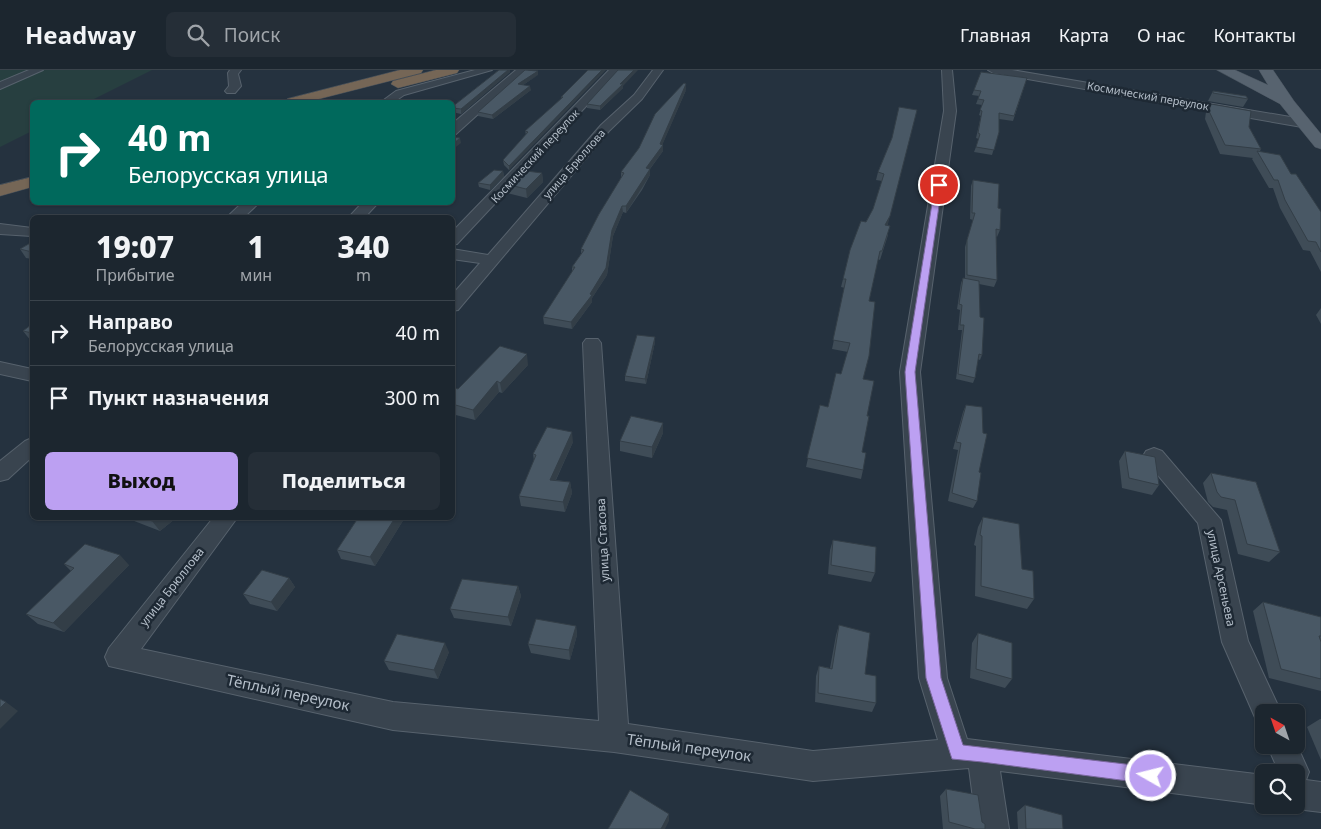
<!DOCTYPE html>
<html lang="ru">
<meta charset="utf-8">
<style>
:root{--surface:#1c262f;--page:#252e37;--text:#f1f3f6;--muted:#a0a5aa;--line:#3a434b;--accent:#bca0f2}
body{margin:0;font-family:"Noto Sans",sans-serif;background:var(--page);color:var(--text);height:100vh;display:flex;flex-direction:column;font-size:19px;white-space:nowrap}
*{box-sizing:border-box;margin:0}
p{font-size:16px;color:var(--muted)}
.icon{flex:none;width:28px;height:28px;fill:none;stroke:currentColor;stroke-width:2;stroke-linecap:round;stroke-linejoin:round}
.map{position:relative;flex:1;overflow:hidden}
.drawer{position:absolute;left:30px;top:145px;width:425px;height:305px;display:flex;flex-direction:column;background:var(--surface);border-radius:8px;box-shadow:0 1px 4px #0004,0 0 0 1px var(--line)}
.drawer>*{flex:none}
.guide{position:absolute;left:30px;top:30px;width:425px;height:105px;border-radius:8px;box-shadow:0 1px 4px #0004,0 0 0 1px var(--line);background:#00695c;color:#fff;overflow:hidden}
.needle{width:32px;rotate:320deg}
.fabs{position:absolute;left:1255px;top:634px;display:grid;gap:10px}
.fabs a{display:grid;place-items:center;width:50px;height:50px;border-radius:8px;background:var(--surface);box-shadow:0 1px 4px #0004,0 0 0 1px var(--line);font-size:25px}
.pin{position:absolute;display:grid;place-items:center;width:42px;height:42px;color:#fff;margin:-21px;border:2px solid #fff;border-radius:50%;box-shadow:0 1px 5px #0007}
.me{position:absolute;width:55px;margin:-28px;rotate:278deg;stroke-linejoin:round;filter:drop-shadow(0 0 4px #0008)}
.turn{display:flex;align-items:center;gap:18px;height:105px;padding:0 15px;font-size:22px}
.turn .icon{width:65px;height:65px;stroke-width:2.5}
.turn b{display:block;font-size:35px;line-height:42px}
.eta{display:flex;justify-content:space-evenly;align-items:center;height:85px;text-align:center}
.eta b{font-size:30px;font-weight:800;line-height:35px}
.primary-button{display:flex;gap:10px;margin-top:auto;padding:10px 15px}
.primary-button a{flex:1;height:58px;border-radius:8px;background:var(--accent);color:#111;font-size:20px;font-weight:800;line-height:58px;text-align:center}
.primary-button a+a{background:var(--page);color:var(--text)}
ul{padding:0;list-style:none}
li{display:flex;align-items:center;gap:15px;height:65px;padding:0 15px;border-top:1px solid var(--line)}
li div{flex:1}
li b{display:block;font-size:19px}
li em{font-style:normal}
header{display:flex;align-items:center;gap:30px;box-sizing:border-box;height:70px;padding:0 25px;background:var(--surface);border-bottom:1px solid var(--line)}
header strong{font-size:24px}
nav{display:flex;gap:28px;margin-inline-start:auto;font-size:18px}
.search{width:350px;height:45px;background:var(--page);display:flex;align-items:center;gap:12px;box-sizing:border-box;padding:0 18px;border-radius:8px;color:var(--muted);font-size:19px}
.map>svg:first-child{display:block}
.green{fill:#273f40}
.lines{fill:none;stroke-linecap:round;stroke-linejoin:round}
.minor-casing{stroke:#57626d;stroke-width:2}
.major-casing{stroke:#424d58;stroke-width:1}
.highway-casing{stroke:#444f5a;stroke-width:1}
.minor{fill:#39444f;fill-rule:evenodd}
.major{fill:#57636f;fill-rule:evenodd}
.highway{fill:#756656;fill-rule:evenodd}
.wall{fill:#3f4c57}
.shaded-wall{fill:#333e47}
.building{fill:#495865;stroke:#333e47}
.route{fill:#bca0f2;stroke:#7a689d}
.labels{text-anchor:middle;stroke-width:5;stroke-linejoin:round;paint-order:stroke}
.far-street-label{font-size:11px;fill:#b5bfca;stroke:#1e2934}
.street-label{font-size:12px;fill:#b5bfca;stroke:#1e2934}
.near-street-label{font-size:15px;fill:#b5bfca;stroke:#1e2934}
</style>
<header>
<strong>Headway</strong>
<div class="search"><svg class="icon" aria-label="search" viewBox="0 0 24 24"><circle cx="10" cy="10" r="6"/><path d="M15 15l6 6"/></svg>Поиск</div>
<nav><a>Главная</a><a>Карта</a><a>О нас</a><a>Контакты</a></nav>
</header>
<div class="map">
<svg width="1321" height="759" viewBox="0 0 1321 759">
<rect width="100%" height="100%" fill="#25323f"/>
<!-- green -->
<path class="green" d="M0 0H152L88 32H32V61L0 77Z"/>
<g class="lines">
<!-- minor casing -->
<g class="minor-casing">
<g id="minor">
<path d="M29 0H43L0 19V12Z"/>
<path d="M241 0 238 4 241 16 235 23H227L225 21 229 16 228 3 230 0Z"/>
<path d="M475 0H492L404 25 394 32H381L396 21Z"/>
<path d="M516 0H527L456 64 452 65V54Z"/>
<path d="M609 0H620L457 174 452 175V162Z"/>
<path d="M653 0H663L642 29 609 61 458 240 452 241V225L480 193 452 189V179L488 185 601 55 634 25Z"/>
<path d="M942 0H952L956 41 920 302 947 608 967 669 1264 705 1265 735 1000 701 1009 759H977L969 698 813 711 614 682 393 660 109 596 105 587 109 578 213 448H237L141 579 393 632 599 651 583 273 586 269H598L601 273 628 654 813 681 938 670 919 608 900 302 944 41Z"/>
<path d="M988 0H1012L1302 49 1308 53 1302 57 993 3Z"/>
<path d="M243 132H260L243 148H226Z"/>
<path d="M363 132H379L364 148H348Z"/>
<path d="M0 154 32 158V166L0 164Z"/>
<path d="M0 292 32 299V311L0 304Z"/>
<path d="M32 368V387L8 409 0 411V391L25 371Z"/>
<path d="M1154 378 1162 381 1221 450 1248 571 1281 642H1264V655L1257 652 1222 572 1198 453 1146 391 1143 386 1146 381Z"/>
<path d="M1296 673 1309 702 1306 710 1321 712V742L1296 739 1285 735H1296V702H1279L1267 675H1296Z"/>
</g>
</g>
<!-- major casing -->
<g class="major-casing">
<path id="major" d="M1217 0H1235L1268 15 1259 0H1273L1294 31 1321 64V79L1315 77 1280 34Z"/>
</g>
<!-- highway casing -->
<g class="highway-casing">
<g id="highway">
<path d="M400 0H423L421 3 307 32H285L287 29Z"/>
<path d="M436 0H459L457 3 398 18 391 14 393 11Z"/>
<path d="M32 107V117L0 126V115Z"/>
</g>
</g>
<!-- minor -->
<use href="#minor" class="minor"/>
<!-- major -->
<use href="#major" class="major"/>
<!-- highway -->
<use href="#highway" class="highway"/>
</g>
<!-- wall -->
<g class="wall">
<path d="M499 0H510V2L461 44 452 42V37Z"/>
<path d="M588 0 509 100 504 95 503 90 526 65 525 61 562 29 561 27Z"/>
<path d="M538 5 523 15 531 20 493 49 478 46V42Z"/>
<path d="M1027 8 1013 51 999 49V62L992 85 974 82 979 69 976 68 981 46 979 45 982 35 976 34 979 26 972 25 974 20Z"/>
<path d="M623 16V18L600 40 587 38V34Z"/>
<path d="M686 20 662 75 663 81 650 99V105L642 120 626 143 623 142 613 166 607 205 592 228V232L572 259 544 254 543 247 572 202V197L581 184V179L621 108V102Z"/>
<path d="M1213 21 1248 29 1243 37 1208 31Z"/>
<path d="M1211 34 1249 57 1261 79 1260 81 1291 104 1321 142V202L1310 181 1303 180 1280 138 1273 118H1269L1252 89 1253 88 1220 84 1205 49 1206 42Z"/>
<path d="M892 68 888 154 887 156 888 165 880 190 878 189 869 231 863 309 867 346 862 382 863 400 861 409 806 397 820 335 828 337 841 304 848 282 832 279 845 218 841 217 843 209 866 152 873 139 882 111 876 110 878 102Z"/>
<path d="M503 101 504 106 490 120 479 117 478 113Z"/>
<path d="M542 103 543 112 527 128 507 123 506 114Z"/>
<path d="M973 110 998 138 1000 160 997 167 996 166 997 210 994 217 979 214 980 247 982 285 980 290 978 289 975 308 973 313 956 309 962 260H958L960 240 957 239 961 213 963 208 965 209V177L973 150 970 149 971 116Z"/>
<path d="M32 172V189L26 188 20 179Z"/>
<path d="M1321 238V254L1316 245Z"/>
<path d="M32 254V272L31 271 23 261Z"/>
<path d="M655 267V272L646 314 625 311V306Z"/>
<path d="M528 295 502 323 499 322 475 350 452 344V321L458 319Z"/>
<path d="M966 335 979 402 977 431 973 438 948 431 958 380 953 379 963 342Z"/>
<path d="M663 353V363L652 388 620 381V371Z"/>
<path d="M573 372 556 410 570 412 572 423 565 442 521 436 519 426 534 391 533 384Z"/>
<path d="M1125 381 1159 415 1152 425 1122 418 1119 391Z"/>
<path d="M1211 403 1256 412 1280 482 1269 492 1238 484 1227 440 1213 437 1208 432 1203 413Z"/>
<path d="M983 447 1022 499 1034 529 1027 539 975 526 976 476 974 475 978 457Z"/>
<path d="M128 448H176L160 461 129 449Z"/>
<path d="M358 448H408L407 449H404L375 496 341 489 337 480Z"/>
<path d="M833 470 875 503 871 512 828 504 830 480Z"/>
<path d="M64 494 129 495 64 562 38 554 26 544 71 501Z"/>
<path d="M289 508 295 517 277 541 250 534 243 524Z"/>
<path d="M518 516 521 526 511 556 454 548 450 539Z"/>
<path d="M1263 532 1321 547V621L1269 608 1253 541Z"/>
<path d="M839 555 865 604 876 633 872 642 815 632 816 606 819 596 830 598 836 565Z"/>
<path d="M576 556 577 565 570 590 531 583 528 574Z"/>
<path d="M978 563 1012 609 1005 618 970 608 972 573Z"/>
<path d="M449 582 438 609 389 600 384 591Z"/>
<path d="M1320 649H1321V690L1307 657Z"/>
<path d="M946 719 982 752 985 759H943L940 726Z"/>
<path d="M1025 735 1063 759H1018L1017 742Z"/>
</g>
<!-- shaded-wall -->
<g class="shaded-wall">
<path d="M508 0H510V2L461 44V39Z"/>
<path d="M602 0H606L509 100V96Z"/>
<path d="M634 0H638L623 16V18L600 40V36Z"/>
<path d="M538 1V5L518 18V14Z"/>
<path d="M686 14V20L661 78 663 75V81L646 104V98L660 74Z"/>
<path d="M530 16 531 20 493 49 492 45Z"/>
<path d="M917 40 888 154 883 164Z"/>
<path d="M460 68 461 73 452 80V75Z"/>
<path d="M650 99V105L626 143V136Z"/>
<path d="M503 101 504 106 490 120V115Z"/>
<path d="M542 103 543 112 527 128 526 119Z"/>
<path d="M622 136 623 142 613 166 607 205 592 228V232L572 259 571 252 590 224 612 160Z"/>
<path d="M655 267V272L646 314 645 309Z"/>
<path d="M527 284 528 295 502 323 500 313Z"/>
<path d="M497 311 499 322 475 350 473 340Z"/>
<path d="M663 353V363L652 388V377Z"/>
<path d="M572 362 573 372 551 420 550 410Z"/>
<path d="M570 412 572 423 565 442 563 432Z"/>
<path d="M157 448H176L160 461 152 451Z"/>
<path d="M395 448H404V449L375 496 370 487Z"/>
<path d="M120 485 129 495 64 562 53 553Z"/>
<path d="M289 508 295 517 277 541 271 532Z"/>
<path d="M518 516 521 526 511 556 508 547Z"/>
<path d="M576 556 577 565 570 590 569 580Z"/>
<path d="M445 573 449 582 438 609 434 600Z"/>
<path d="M6 632 18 641 0 659V638Z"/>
<path d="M669 744V751L665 759H661Z"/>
</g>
<!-- building -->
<g class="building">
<path d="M499 0H508L461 39 452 38V37Z"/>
<path d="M525 0 538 1 518 14 530 16 492 45 478 42Z"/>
<path d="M588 0H602L509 96 503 90 528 62 525 61 563 27H561Z"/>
<path d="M618 0H634L620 14H623L600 36 587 34Z"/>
<path d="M981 2 1027 8 1014 46 999 43V62L994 80 976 77 980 64 978 63 982 41 980 40 984 30 978 29 981 21 974 20Z"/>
<path d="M684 13 686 14 660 74 663 75 646 98 650 99 641 113 626 136H622L612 160 606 198 590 224 592 225 571 252 543 247 575 197H572L584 180 581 179 599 144 624 103 621 102 639 78 655 44Z"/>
<path d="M1213 21 1246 26 1248 29 1213 23Z"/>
<path d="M1211 34 1251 41 1249 57 1261 79 1225 75 1209 41Z"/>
<path d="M899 37 917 40 890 146 885 155 890 156 882 181H880L869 231 875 232 869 286 863 309 874 311 867 346H869L862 382 866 383 863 400 807 388 820 335 828 337 836 303 841 304 850 273 833 270 846 209H843L850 180 861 151 866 152 873 139 884 104 878 102 892 68Z"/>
<path d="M452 67 460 68 452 75Z"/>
<path d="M1257 81 1280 85 1291 104H1296L1321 142V182L1316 172 1308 171 1285 130 1278 110H1274Z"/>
<path d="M494 100 503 101 490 115 478 113Z"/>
<path d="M519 100 542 103 526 119 506 114Z"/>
<path d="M973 110 999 114 998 138 1001 139 1000 160 996 159 997 210 967 205V170L975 143H972Z"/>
<path d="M32 172V182L20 179Z"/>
<path d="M963 208 979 211 980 247 984 248 982 285 979 284 975 308 958 304 964 255H960L962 235 959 234Z"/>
<path d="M32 254V263L23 261Z"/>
<path d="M637 265 655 267 645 309 625 306Z"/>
<path d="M500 276 527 284 500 313 497 311 473 340 452 334V321L455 318 458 319Z"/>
<path d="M966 335 982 337 983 363 987 364 979 402 981 403 977 431 952 423 961 373 956 372Z"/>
<path d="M631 346 663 353 652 377 620 371Z"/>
<path d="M547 357 572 362 550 410 570 412 563 432 519 426 536 385 533 384Z"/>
<path d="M1125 381 1155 387 1159 415 1129 408Z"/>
<path d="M1211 403 1256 412 1280 482 1247 474 1235 430 1221 427 1217 422Z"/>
<path d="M983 447 1019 454 1022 499 1033 501 1034 529 981 516 982 466 980 465Z"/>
<path d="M143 448H157L152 451Z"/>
<path d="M358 448H395L370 487 337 480Z"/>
<path d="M833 470 876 477 875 503 831 495Z"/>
<path d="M85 474 120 485 53 553 26 544 74 498 64 494Z"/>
<path d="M262 500 289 508 271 532 243 524Z"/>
<path d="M462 509 518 516 508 547 450 539Z"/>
<path d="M1263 532 1321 547V566H1319L1321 572V609L1281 599Z"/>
<path d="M536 549 576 556 569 580 528 574Z"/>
<path d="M839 555 870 563 865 604 876 606V633L818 623 819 596 832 599Z"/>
<path d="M978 563 1012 573V609L976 599Z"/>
<path d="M397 564 445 573 434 600 384 591Z"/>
<path d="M0 629 6 632 0 638Z"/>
<path d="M946 719 978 725 982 752 985 754V759H975L949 752Z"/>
<path d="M630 720 669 744 661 759H608Z"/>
<path d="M1025 735 1062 745 1063 759H1026Z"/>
</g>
<!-- route -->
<path class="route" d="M939 113 942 115 915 302 941 608 963 675 1151 697 1157 700 1159 706 1157 711 1151 714 982 692 952 689 950 683 926 608 905 302 935 115Z"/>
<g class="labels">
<!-- far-street labels -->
<g class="far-street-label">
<text transform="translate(1148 26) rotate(10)" y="4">Космический переулок</text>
<text transform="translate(535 86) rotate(-47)" y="4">Космический переулок</text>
<text transform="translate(574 94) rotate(-49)" y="4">улица Брюллова</text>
</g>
<!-- street labels -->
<g class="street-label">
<text transform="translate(603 470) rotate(-93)" y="4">улица Стасова</text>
<text transform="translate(1221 508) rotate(78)" y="4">улица Арсеньева</text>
<text transform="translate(172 517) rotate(-52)" y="4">улица Брюллова</text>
</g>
<!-- near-street labels -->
<g class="near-street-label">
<text transform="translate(288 623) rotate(12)" y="5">Тёплый переулок</text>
<text transform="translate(689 678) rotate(8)" y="5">Тёплый переулок</text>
</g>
</g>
</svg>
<div class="fabs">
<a><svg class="needle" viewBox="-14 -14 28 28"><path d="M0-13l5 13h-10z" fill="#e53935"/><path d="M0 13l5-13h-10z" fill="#a0a5aa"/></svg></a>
<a><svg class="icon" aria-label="search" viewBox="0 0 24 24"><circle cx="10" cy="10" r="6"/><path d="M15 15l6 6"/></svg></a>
</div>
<div class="pin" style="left:939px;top:115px;background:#d93025"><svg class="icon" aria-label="arrive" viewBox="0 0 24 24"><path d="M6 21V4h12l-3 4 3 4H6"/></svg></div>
<svg class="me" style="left:1151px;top:706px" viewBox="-20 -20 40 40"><circle r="17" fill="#bca0f2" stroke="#fff" stroke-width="3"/><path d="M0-11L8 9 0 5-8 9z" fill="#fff"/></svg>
<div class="guide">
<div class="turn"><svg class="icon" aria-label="right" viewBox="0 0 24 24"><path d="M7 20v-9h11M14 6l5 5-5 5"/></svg><div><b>40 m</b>Белорусская улица</div></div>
</div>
<section class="drawer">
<div class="eta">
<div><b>19:07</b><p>Прибытие</p></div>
<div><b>1</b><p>мин</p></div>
<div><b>340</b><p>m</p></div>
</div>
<ul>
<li><svg class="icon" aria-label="right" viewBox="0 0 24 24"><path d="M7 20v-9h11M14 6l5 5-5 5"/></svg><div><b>Направо</b><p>Белорусская улица</p></div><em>40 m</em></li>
<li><svg class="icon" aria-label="arrive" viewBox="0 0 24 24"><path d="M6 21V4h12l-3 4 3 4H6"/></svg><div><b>Пункт назначения</b></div><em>300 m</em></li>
</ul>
<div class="primary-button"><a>Выход</a><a>Поделиться</a></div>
</section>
</div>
